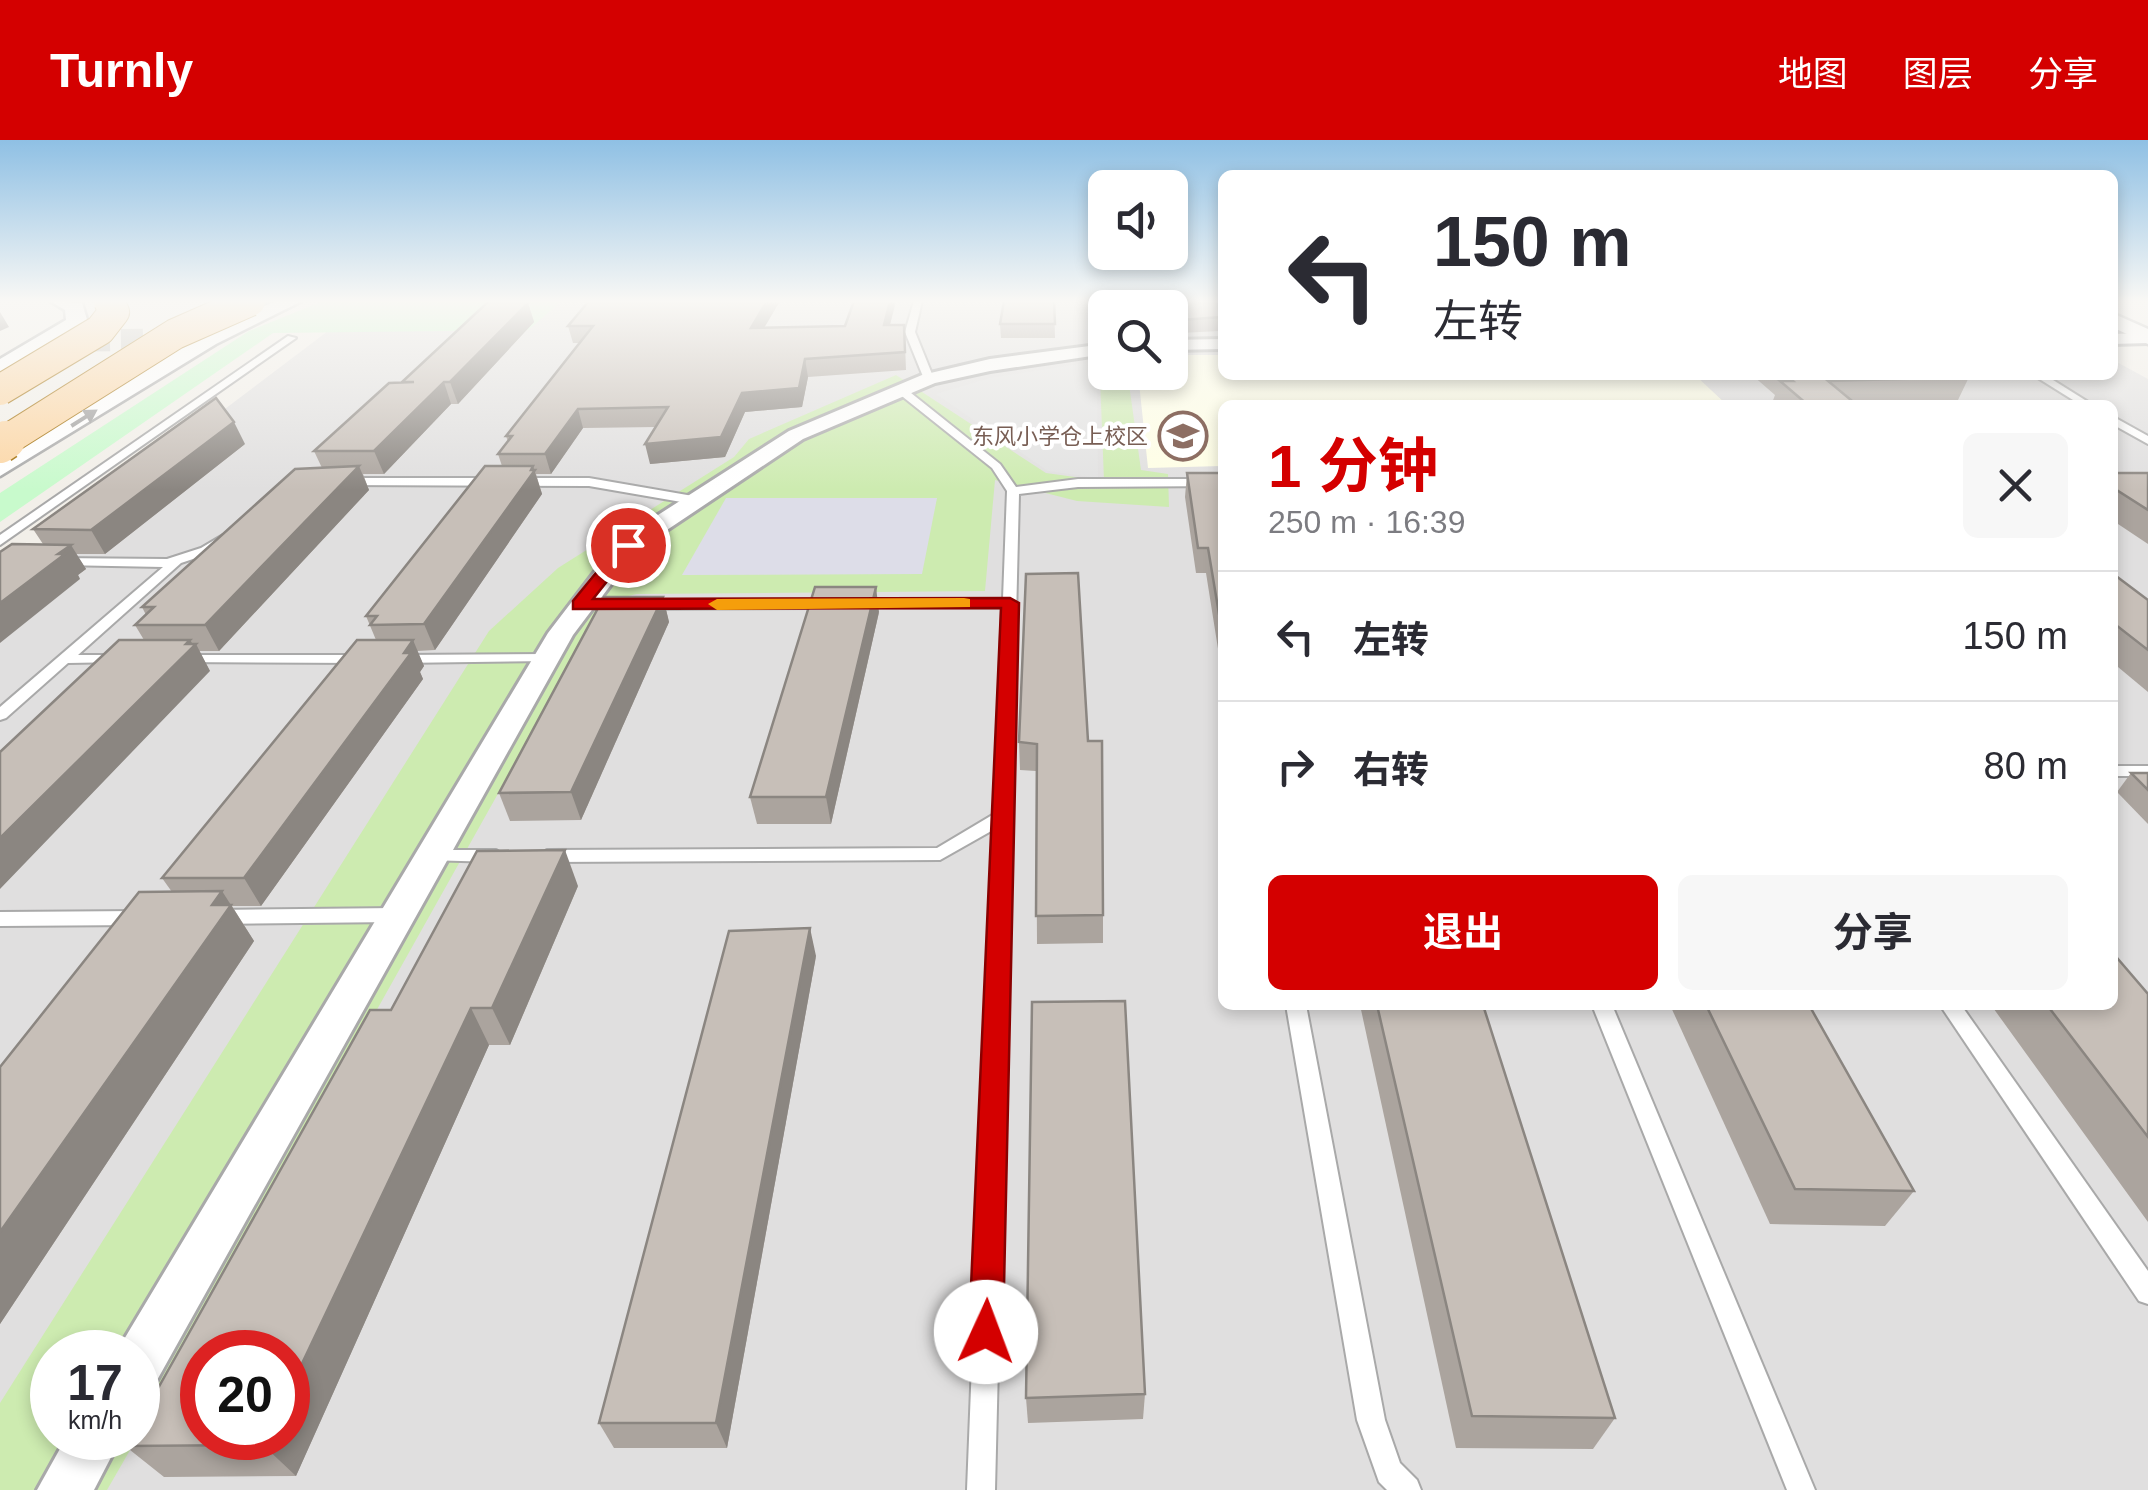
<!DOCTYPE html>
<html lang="zh">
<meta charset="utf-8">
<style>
:root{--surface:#fff;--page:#f7f7f7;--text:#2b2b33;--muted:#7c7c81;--line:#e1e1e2;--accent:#d40000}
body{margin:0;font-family:Helvetica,"Noto Sans SC",sans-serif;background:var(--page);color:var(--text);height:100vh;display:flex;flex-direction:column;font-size:38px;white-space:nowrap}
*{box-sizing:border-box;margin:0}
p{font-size:32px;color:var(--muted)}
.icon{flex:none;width:55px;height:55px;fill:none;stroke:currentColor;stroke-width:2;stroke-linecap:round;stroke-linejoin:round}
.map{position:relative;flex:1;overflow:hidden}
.sheet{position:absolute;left:1218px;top:260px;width:900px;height:610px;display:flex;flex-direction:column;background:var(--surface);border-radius:15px;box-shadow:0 5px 15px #0003}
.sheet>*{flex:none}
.hud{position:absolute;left:1218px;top:30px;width:900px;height:210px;border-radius:15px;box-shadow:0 5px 15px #0003;background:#fff;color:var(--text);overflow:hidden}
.controls{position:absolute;left:1088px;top:30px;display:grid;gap:20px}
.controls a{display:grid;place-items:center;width:100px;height:100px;border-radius:15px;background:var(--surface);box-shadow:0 5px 15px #0003;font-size:50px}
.speed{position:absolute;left:30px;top:1190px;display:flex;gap:20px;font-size:50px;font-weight:700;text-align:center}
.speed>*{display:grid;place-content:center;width:130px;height:130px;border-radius:50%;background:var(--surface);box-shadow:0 5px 15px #0003;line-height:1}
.speed small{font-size:25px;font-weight:400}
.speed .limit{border:15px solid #d22;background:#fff;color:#111}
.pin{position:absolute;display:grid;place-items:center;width:85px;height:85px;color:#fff;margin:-42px;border:5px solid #fff;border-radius:50%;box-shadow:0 2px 10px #0007}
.me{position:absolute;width:110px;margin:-55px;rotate:2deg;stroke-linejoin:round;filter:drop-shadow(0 0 8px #0008)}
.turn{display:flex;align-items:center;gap:35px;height:210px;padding:0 50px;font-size:45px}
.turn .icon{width:130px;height:130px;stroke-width:2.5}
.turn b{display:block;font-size:70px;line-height:85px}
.round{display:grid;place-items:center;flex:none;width:105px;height:105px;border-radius:15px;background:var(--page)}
.summary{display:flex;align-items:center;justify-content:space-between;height:170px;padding:0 50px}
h1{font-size:60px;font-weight:700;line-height:75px;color:var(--accent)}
.primary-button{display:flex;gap:20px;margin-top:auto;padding:20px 50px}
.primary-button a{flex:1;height:115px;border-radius:15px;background:var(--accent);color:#fff;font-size:40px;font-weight:700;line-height:115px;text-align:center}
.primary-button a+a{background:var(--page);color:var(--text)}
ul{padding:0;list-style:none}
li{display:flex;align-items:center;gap:30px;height:130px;padding:0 50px;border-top:2px solid var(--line)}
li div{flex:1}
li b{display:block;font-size:38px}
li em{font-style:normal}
header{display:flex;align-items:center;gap:60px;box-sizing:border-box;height:140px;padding:0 50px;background:var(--accent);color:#fff}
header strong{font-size:48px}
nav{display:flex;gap:55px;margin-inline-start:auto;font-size:35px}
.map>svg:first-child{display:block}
.residential{fill:#e0dfdf;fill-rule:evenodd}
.education{fill:#ffffe5}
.grass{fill:#cdebb0}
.park{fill:#c8facc}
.parking{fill:#e2e2e2}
.plaza{fill:#dddde8}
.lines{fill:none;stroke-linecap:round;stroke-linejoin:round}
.tertiary-tunnel{stroke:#c8c6c1;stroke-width:22;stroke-dasharray:22 11;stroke-linecap:butt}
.service-casing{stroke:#a9a9a9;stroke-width:4}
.minor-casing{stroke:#a9a9a9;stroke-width:6}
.tertiary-casing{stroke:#a9a9a9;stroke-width:5}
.service{fill:#fff;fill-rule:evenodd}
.minor{fill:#fff;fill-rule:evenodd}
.tertiary{fill:#fff;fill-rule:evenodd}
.primary-bridge-far1-casing{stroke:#a06b00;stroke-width:32;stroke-linecap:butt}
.primary-bridge-casing{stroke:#a06b00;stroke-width:41;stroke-linecap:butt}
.primary-bridge-far1{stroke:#fcd6a4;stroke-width:30}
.primary-bridge{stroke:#fcd6a4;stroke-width:38}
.wall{fill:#aba49e}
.shaded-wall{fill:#8b8681}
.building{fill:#c7bfb8;stroke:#8b8681;stroke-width:2.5}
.oneway{fill:#9c9c9c}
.route{fill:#d40000;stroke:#8a0000;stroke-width:2.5}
.slow{fill:#f59e0b}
.labels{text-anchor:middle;stroke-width:8;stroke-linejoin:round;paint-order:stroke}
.far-education-label{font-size:22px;fill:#785e54;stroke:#fff;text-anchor:end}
</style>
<header>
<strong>Turnly</strong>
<nav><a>地图</a><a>图层</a><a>分享</a></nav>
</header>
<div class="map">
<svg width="2148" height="1350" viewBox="0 0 2148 1350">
<rect width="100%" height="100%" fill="#f2efe9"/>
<!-- residential -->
<path class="residential" d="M562 161H1222V235H2112L2113 220 2148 239V1350H0V439L328 191 527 190ZM1105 168H1170V232H1105ZM1222 265H2112V865H1222ZM52 1212H138V1298H52ZM202 1212H288V1298H202Z"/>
<!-- education -->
<path class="education" d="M1170 215H1222V235H1695L1727 265H1222V326L1148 328 1138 233 1170 232Z"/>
<!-- grass -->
<path class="grass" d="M896 235 1046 333 1104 341 1100 237H1128L1141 330 1168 334 1169 367 1077 361 995 340 985 451 637 454 606 461 138 1296V1212H52V1298H137L107 1350H0V1263L489 491 558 428 734 317 749 299Z"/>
<!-- park -->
<path class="park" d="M323 161H562L528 190 273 193 0 382V353L249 191Z"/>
<!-- parking -->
<path class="parking" d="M1105 220V232L1126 234 1097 235 1098 338 1048 331 936 254 990 238Z"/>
<!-- plaza -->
<path class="plaza" d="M726 358H937L922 434 682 435Z"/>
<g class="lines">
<!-- tertiary-tunnel -->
<path class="tertiary-tunnel" d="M55 201 192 199"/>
<!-- service casing -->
<g class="service-casing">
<g id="service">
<path d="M914 161H922L915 192 934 239 929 242 924 239 905 192Z"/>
<path d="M288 196 296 198 0 405V395Z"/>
<path d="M2033 235H2045L2093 265H2081Z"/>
<path d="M898 249H906L1000 324 1016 347 1078 339H1222V346L1078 347 1019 354 995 1350H967L993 690 940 720 547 722 538 716 547 710 937 708 994 674 1002 467 579 469 572 465 579 461 1003 459 1007 351 992 328 898 253Z"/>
<path d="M2112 276 2148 296V304L2112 284Z"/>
<path d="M343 338H589L693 356 699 360 693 364 589 346 339 345 337 342Z"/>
<path d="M223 395 229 399 228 402 211 413 181 423 78 515H119L124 516V522L68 523 6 578 0 580V567L163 427 60 425 55 424V418L167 419 201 408Z"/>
<path d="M546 514 551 515V521L400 523 393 519 400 515Z"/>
<path d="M180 515H364L371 519 364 523 175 522 173 519Z"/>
<rect x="2112" y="626" width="36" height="10"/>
<path d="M432 710H496L505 716 496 722 426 720 423 716Z"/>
<path d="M397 768 404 770 407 775 404 780 397 782 215 784 208 782 205 777 208 772 215 770Z"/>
<path d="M139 771 146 773 149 778 146 783 139 785 0 786V772Z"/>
<path d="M1286 865H1306L1385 1280 1400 1323 1417 1340 1421 1350H1387L1379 1342 1357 1280Z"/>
<path d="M1592 865H1612L1815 1350H1787Z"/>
<path d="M1940 865H1961L2148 1131V1164L2139 1161Z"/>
</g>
</g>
<!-- minor casing -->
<g class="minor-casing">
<g id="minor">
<path d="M2148 193V203L2112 204V194Z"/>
<path d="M1222 199V209L1170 210V200Z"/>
<path d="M1105 204V214L990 231 935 243 803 299 637 410 573 495 156 1242 138 1249V1212H118L120 1206 548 493 619 400 789 291 922 235 990 219Z"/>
<path d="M66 1298H121L94 1350H37Z"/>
</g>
</g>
<!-- tertiary casing -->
<g class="tertiary-casing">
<g id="tertiary">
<path d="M50 161 82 163 88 183 0 236V219L66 180 65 170Z"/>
<path d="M276 161H302L216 204 0 336V317L200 194Z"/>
<path d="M2112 173 2148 189V204L2112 187Z"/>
</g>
</g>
<!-- service -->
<use href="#service" class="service"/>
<!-- minor -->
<use href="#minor" class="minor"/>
<!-- tertiary -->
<use href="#tertiary" class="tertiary"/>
<!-- primary-bridge-far1 casing -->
<g class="primary-bridge-far1-casing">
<g id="primary-bridge-far1">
<path d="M0 250 100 190 114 172 109 161"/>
<path d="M2 303 175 194 250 161"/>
</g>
</g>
<!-- primary-bridge casing -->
<g class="primary-bridge-casing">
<path id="primary-bridge" d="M0 304 6 300"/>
</g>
<!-- primary-bridge-far1 -->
<use href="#primary-bridge-far1" class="primary-bridge-far1"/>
<!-- primary-bridge -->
<use href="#primary-bridge" class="primary-bridge"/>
</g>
<!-- wall -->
<g class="wall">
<path d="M589 161H780L764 187 845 186 896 161 890 185 905 203 906 230 808 237 802 267 745 272 725 317 650 324 656 287 583 288 551 334H536L542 354 435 510 417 511 424 526 420 532 423 539 261 766H232L254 801 0 1184V927L172 752 162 738 376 500 366 476 502 326 498 314 508 302 506 296 579 203H573L568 186Z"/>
<path d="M1054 161 1055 198H1001L1000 184Z"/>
<path d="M1172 161H1216L1221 177 1220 191 1180 193Z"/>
<path d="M528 163 534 182 458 264H451L384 334H363L369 350 219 511H199L210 531 144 500 135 485 146 475 142 467 322 328 314 311 403 243Z"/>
<path d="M1752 235H1968L1969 237 1958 260 1854 262 1857 265H1774L1772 263 1775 255Z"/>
<path d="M245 304 105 414H76L86 429 78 435 80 439 43 404 33 389Z"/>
<path d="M1187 333H1222V534L1206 433H1196L1185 357Z"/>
<path d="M2112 333H2148V404L2112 380Z"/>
<path d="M2112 433 2148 460V552L2112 522Z"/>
<path d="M663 457 669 482 581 680 510 681 499 653Z"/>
<path d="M879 472 831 684H757L750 657Z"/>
<path d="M1088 601 1103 775V803L1037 804 1036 631 1020 630 1019 602Z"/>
<path d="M2131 633H2148V684L2117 652Z"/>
<path d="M578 746 510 905H489L296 1336 164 1337 125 1306 391 870Z"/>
<path d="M816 816 727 1308H614L599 1283Z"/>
<path d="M2148 854V1082L1991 865H2112Z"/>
<path d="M1360 865H1483L1615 1278 1593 1309 1456 1308Z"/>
<path d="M1670 865H1809L1914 1051 1885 1086 1770 1084Z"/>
<path d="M1145 1254 1143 1279 1028 1283 1026 1258Z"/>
</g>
<!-- shaded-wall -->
<g class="shaded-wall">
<path d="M767 161H780L754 205 751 188Z"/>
<path d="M890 161H896L885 203 884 185Z"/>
<path d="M528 163 534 182 458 264 450 242Z"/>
<path d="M0 172 9 187 0 191Z"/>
<path d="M805 219 808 237 802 267 745 272 725 317 650 324 645 304Z"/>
<path d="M444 242 451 264 384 334 374 311Z"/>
<path d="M578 269 583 288 551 334 545 314Z"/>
<path d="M234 282 245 304 105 414 91 390Z"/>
<path d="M359 326 369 350 219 511 205 485Z"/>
<path d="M533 326 542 354 435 510 424 484Z"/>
<path d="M71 405 86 429 78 435 80 439 0 503V463Z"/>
<path d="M876 447 879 472 831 684 826 657Z"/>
<path d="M663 457 669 482 581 680 571 652Z"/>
<path d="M190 500 194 506 196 504 210 531 0 749V698Z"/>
<path d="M413 500 424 526 420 532 423 539 261 766 244 738Z"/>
<path d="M565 710 578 746 510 905 492 868Z"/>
<path d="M222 751 254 801 0 1184V1092Z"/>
<path d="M810 788 816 816 727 1308 716 1283Z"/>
<path d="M471 868 489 905 296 1336 263 1305 266 1298H288V1253Z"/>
</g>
<!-- building -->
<g class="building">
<path d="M489 161H526L528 163 450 242H444L374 311H314L389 243 414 242H402Z"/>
<path d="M589 161H767L751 188 845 186 854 161H890L884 185H904L905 212 805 219 799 248 742 253 721 297 645 304 668 267 578 269 545 314H498L512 296H506L593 186H568Z"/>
<path d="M1004 161H1054L1055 184H1000Z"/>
<path d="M1176 161H1216L1221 177 1181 180Z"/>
<path d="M1786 235H1966L1969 237 1828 241 1857 265H1808L1780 241H1793Z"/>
<path d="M216 258 234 282 91 390 33 389Z"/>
<path d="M359 326 205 485H135L154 467H142L295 329Z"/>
<path d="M485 326H533L531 330H535L424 484 370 485 377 476H366Z"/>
<path d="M1187 333H1222V492L1208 408H1198Z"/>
<path d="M2112 333H2148V370L2112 347Z"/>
<path d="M12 404 71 405 58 414H65L0 463V412Z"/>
<path d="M1078 433 1088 601H1102L1103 775 1036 776 1037 604 1019 602 1026 434Z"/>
<path d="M2112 433 2148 460V510L2112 482Z"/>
<path d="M815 447H876L826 657H750Z"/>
<path d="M604 457H663L571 652 499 653Z"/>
<path d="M119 500H190L186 504H196L0 698V612Z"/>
<path d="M357 500H413L404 513H411L244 738H162Z"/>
<path d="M2131 633H2148V650Z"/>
<path d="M565 710 492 868H471L288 1253V1212H202V1298H266L263 1305 125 1306 130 1298H138V1284L370 870H391L477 711Z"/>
<path d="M222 751 212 765H231L0 1092V927L139 752Z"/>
<path d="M810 788 716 1283H599L729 791Z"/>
<path d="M2112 812 2148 854V997L2047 865H2112Z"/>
<path d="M1125 861 1145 1254 1026 1258 1032 862Z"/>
<path d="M1377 865H1483L1615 1278 1472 1276Z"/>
<path d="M1706 865H1809L1914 1051 1795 1049Z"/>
</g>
<!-- one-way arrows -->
<defs><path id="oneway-solid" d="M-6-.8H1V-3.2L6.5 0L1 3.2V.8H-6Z" transform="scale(2.5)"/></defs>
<use class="oneway" href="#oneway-solid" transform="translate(84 278) rotate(-32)"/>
<!-- sky -->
<linearGradient id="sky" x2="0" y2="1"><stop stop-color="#8fc0e4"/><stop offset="0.46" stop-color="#f9f8f5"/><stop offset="1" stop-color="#f9f8f5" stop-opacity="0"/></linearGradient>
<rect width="2148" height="350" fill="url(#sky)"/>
<!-- route -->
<path class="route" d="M622 401 636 405 593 459 1010 458 1019 463 1003 1192 998 1203 986 1208 974 1203 969 1192 1001 468 573 469V461Z"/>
<!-- slow -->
<path class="slow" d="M964 458 970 459V467L717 470 708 464 717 459Z"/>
<!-- icons -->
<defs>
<g id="school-ring" transform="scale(2.5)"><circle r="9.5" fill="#fff" stroke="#8d6e63" stroke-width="1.5"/><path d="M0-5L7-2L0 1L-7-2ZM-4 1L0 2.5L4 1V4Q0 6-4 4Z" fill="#8d6e63"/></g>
</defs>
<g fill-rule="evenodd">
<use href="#school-ring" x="1183" y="296"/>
</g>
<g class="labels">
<!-- far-education labels -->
<g class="far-education-label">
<text x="1148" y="304">东风小学仓上校区</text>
</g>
</g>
</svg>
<div class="controls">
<a><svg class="icon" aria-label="sound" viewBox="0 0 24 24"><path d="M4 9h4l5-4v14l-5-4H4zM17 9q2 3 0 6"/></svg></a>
<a><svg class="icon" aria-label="search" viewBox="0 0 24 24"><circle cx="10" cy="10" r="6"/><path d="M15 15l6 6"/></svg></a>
</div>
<div class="speed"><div>17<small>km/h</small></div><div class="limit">20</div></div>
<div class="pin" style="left:628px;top:405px;background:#d93025"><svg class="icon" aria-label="arrive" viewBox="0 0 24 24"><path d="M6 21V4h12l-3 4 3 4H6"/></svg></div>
<svg class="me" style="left:986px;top:1192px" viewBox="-20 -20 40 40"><circle r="19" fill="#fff"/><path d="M0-13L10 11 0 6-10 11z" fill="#d40000"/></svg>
<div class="hud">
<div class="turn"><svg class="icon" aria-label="left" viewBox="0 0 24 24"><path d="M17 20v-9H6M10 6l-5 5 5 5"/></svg><div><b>150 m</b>左转</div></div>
</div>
<section class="sheet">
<div class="summary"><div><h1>1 分钟</h1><p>250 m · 16:39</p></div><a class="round"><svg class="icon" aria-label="close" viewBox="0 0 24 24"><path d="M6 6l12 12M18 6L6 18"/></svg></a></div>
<ul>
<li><svg class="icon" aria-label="left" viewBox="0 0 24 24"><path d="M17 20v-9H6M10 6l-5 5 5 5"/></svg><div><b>左转</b></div><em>150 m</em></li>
<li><svg class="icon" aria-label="right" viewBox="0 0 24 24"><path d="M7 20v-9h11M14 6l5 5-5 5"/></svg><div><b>右转</b></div><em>80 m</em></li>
</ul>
<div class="primary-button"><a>退出</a><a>分享</a></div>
</section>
</div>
